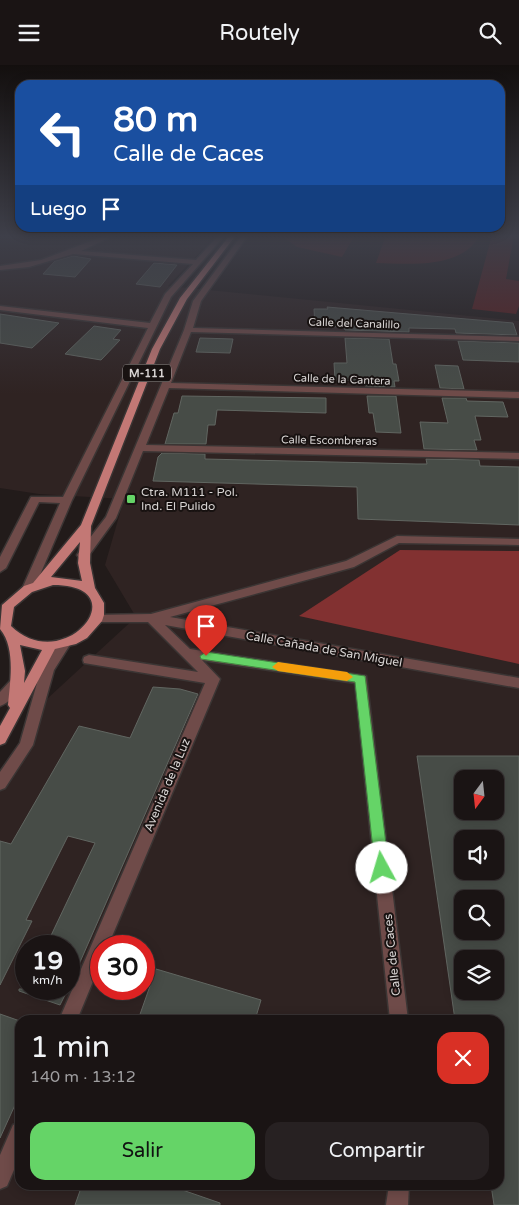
<!DOCTYPE html>
<html lang="es">
<meta charset="utf-8">
<style>
:root{--surface:#1a1414;--page:#272122;--text:#f1f3f6;--muted:#9f9ea0;--line:#383334;--accent:#65d467}
body{margin:0;font-family:"Varela Round",sans-serif;background:var(--page);color:var(--text);height:100vh;display:flex;flex-direction:column;font-size:19px;white-space:nowrap}
*{box-sizing:border-box;margin:0}
p{font-size:16px;color:var(--muted)}
.icon{flex:none;width:28px;height:28px;fill:none;stroke:currentColor;stroke-width:2;stroke-linecap:round;stroke-linejoin:round}
.map{position:relative;flex:1;overflow:hidden}
.sheet{position:absolute;left:15px;top:950px;width:489px;height:175px;display:flex;flex-direction:column;background:var(--surface);border-radius:15px;box-shadow:0 2px 12px #0003,0 0 0 1px var(--line)}
.sheet>*{flex:none}
.top-card{position:absolute;left:15px;top:15px;width:490px;height:152px;border-radius:15px;box-shadow:0 2px 12px #0003,0 0 0 1px var(--line);background:#1a4fa0;color:#fff;overflow:hidden}
.needle{width:32px;rotate:195deg}
.controls{position:absolute;left:454px;top:705px;display:grid;gap:10px}
.controls a{display:grid;place-items:center;width:50px;height:50px;border-radius:10px;background:var(--surface);box-shadow:0 2px 12px #0003,0 0 0 1px var(--line);font-size:25px}
.speed{position:absolute;left:15px;top:870px;display:flex;gap:10px;font-size:25px;font-weight:700;text-align:center}
.speed>*{display:grid;place-content:center;width:65px;height:65px;border-radius:50%;background:var(--surface);box-shadow:0 2px 12px #0003,0 0 0 1px var(--line);line-height:1}
.speed small{font-size:12px;font-weight:400}
.speed .limit{border:8px solid #d22;background:#fff;color:#111}
.pin{position:absolute;display:grid;place-items:center;width:42px;height:42px;color:#fff;margin:-51px -21px;border-radius:50% 50% 50% 0;rotate:-45deg;box-shadow:0 0 5px #0007}
.pin .icon{rotate:45deg}
.me{position:absolute;width:55px;margin:-28px;rotate:354deg;stroke-linejoin:round;filter:drop-shadow(0 0 4px #0008)}
.turn{display:flex;align-items:center;gap:18px;height:105px;padding:0 15px;font-size:22px}
.turn .icon{width:65px;height:65px;stroke-width:2.5}
.turn b{display:block;font-size:35px;line-height:42px}
.then{display:flex;align-items:center;height:48px;padding:0 15px;background:#0003;gap:10px;font-size:19px}
.round{display:grid;place-items:center;flex:none;width:52px;height:52px;border-radius:15px;background:var(--page)}
.headline{display:flex;align-items:center;justify-content:space-between;height:85px;padding:0 15px}
h1{font-size:30px;font-weight:600;line-height:38px}
.primary-button{display:flex;gap:10px;margin-top:auto;padding:10px 15px}
.primary-button a{flex:1;height:58px;border-radius:15px;background:var(--accent);color:#111;font-size:20px;font-weight:600;line-height:58px;text-align:center}
.primary-button a+a{background:var(--page);color:var(--text)}
header{display:flex;justify-content:space-between;align-items:center;height:65px;padding:0 15px;background:var(--surface);font-size:22px;font-weight:600}
.map>svg:first-child{display:block}
.built{fill:#2f2322;fill-rule:evenodd}
.green{fill:#5a1c1d}
.forest{fill:#823131}
.building{fill:#474c47;stroke:#616661;fill-rule:evenodd}
.lines{fill:none;stroke-linecap:round;stroke-linejoin:round}
.minor-casing{stroke:#3b3534;stroke-width:3}
.major-casing{stroke:#3b3534;stroke-width:3}
.minor{fill:#6f4b49;fill-rule:evenodd}
.major{fill:#c37875;fill-rule:evenodd}
.route{fill:#65d467;stroke:#428a43}
.slow{fill:#f59e0b}
.poi-dot{fill:#65d467;stroke:#181211;stroke-width:2}
.labels{text-anchor:middle;stroke-width:4;stroke-linejoin:round;paint-order:stroke}
.far-street-label{font-size:11px;fill:#d8d4d3;stroke:#181211}
.shield{fill:#181211;stroke:#9e9a99;stroke-width:1}
.shield-label{font-size:11px;font-weight:bold;fill:#d8d4d3}
.poi-label{font-size:12px;fill:#d8d4d3;stroke:#181211;text-anchor:start}
.street-label{font-size:12px;fill:#d8d4d3;stroke:#181211}
</style>
<header><svg class="icon" aria-label="menu" viewBox="0 0 24 24"><path d="M4 6h16M4 12h16M4 18h16"/></svg>Routely<svg class="icon" aria-label="search" viewBox="0 0 24 24"><circle cx="10" cy="10" r="6"/><path d="M15 15l6 6"/></svg></header>
<div class="map">
<svg width="519" height="1140" viewBox="0 0 519 1140">
<rect width="100%" height="100%" fill="#221b1a"/>
<!-- built -->
<path class="built" d="M0 170H216L168 221 519 256V1140H0V715L35 645 136 552 105 500 124 434 39 429 0 423ZM462 714H495V746H462ZM462 774H495V806H462ZM462 834H495V866H462ZM26 881H69V924H26ZM101 881H144V924H101ZM462 894H495V926H462ZM20 955H499V1120H20Z"/>
<!-- green -->
<g class="green">
<path d="M280 170H355L342 192 297 182Z"/>
<path d="M386 170H467L479 171C462 204 408 199 376 198Z"/>
<path d="M492 170H514L506 214 519 216V241L516 249 472 244Z"/>
</g>
<!-- forest -->
<path class="forest" d="M400 485 519 486V599L299 551Z"/>
<!-- building -->
<g class="building">
<path d="M73 191 91 194 75 212 43 209 55 196Z"/>
<path d="M154 198 177 200 160 222 136 219Z"/>
<path d="M327 242 513 258 517 270 456 268 455 264 409 263V267L345 265 344 262 315 261 314 244H328Z"/>
<path d="M0 249 59 258 32 283 0 278Z"/>
<path d="M94 261 121 265 113 274 120 275 101 295 65 289Z"/>
<path d="M200 273 233 274 230 288 196 287Z"/>
<path d="M345 273 389 274 393 299H396L399 316H394L395 322 365 321V316L335 315 334 298H347Z"/>
<path d="M458 276 519 278V297L463 295Z"/>
<path d="M435 300 458 301 464 324 440 323Z"/>
<path d="M182 331 326 333V348L217 345 215 360H208L206 379H165L174 348H178Z"/>
<path d="M367 331H396L401 368 376 367 373 348H369Z"/>
<path d="M442 333H466L467 336 503 337 508 352 475 351 481 375H474L477 385 424 384 420 357 448 358Z"/>
<path d="M162 388 205 389V394L417 399H427L426 394 479 395 480 401 519 402V460L358 454 357 422 153 416 158 392Z"/>
<path d="M153 622 180 624 198 629 69 922V881H46L95 778 68 771 26 855 32 856 0 920V776L11 779 79 661 130 673Z"/>
<path d="M417 691H519V1140H494L491 1120H499V955H455ZM462 714H495V746H462ZM462 774H495V806H462ZM462 834H495V866H462ZM462 894H495V926H462Z"/>
<path d="M156 904 261 935 255 955H138Z"/>
<path d="M19 924H68L60 940 19 926Z"/>
<path d="M0 949 20 956V1029L0 1073Z"/>
<path d="M82 1120H168L220 1138V1140H75Z"/>
</g>
<g class="lines">
<!-- minor casing -->
<g class="minor-casing">
<g id="minor">
<path d="M107 170H115L81 186 196 195 219 170H225L171 232 72 435 34 524 28 528 22 524 60 438 39 437 6 503 0 507V492L31 432H63L148 263 0 245V241L150 258 165 229 193 199 73 189 29 202 0 205V201L41 195Z"/>
<path d="M242 170H248L201 236 193 263 519 272V276L191 267 171 318 519 327V333L169 323 146 380 519 388V394L143 386 116 453 87 493H79L77 490 79 487 106 452 184 265 193 236Z"/>
<path d="M397 471 519 474V480L399 478 354 502 170 552 519 613V623L165 560 190 584 366 611 408 955H390L355 618 202 595 220 614 108 881H101V897L77 955H59L205 618 84 598 83 595 84 592 89 590 198 607 148 557H98L92 553 94 550 151 549 346 496Z"/>
<path d="M65 573 71 578 54 605 33 680 5 723 0 725V707L20 678 41 604 61 575Z"/>
<path d="M16 614 21 615 23 619C18 627 9 638 0 641V627L11 615Z"/>
<path d="M20 1057V1091L7 1121 0 1124V1090L13 1060Z"/>
<path d="M389 1120H409L408 1140H386Z"/>
</g>
</g>
<!-- major casing -->
<g class="major-casing">
<path id="major" d="M230 170H236L187 234 160 284 91 461 90 498 95 523 104 538V550L102 556 87 573 76 579 55 584 5 678 0 680V661L10 643 8 640C10 617 16 583 0 564L2 540 24 521 33 518 81 460 152 284 180 233ZM80 477 78 498 82 516 51 512ZM53 520C139 520 65 613 11 561L14 542 32 527ZM20 580 42 585 24 618 25 606Z"/>
</g>
<!-- minor -->
<use href="#minor" class="minor"/>
<!-- major -->
<use href="#major" class="major"/>
</g>
<!-- sky -->
<linearGradient id="sky" x2="0" y2="1"><stop stop-color="#130f0e"/><stop offset="0.52" stop-color="#3e3f49"/><stop offset="1" stop-color="#3e3f49" stop-opacity="0"/></linearGradient>
<rect width="519" height="329" fill="url(#sky)"/>
<!-- route -->
<path class="route" d="M206 587 365 611 389 803 387 808 382 810 377 808 375 803 355 617 201 594 200 591Z"/>
<!-- slow -->
<path class="slow" d="M278 597 347 607 353 612 347 616 278 606 272 602Z"/>
<!-- markers -->
<rect class="poi-dot" x="126" y="429" width="10" height="10" rx="2.5"/>
<g class="labels">
<!-- far-street labels -->
<g class="far-street-label">
<text transform="translate(354 258) rotate(2)" y="4">Calle del Canalillo</text>
<text transform="translate(342 314) rotate(2)" y="4">Calle de la Cantera</text>
<text transform="translate(329 375) rotate(1)" y="4">Calle Escombreras</text>
</g>
<!-- shield labels -->
<rect class="shield" x="123" y="299.5" width="48" height="17" rx="4"/>
<g class="shield-label">
<text x="147" y="312">M-111</text>
</g>
<!-- poi labels -->
<g class="poi-label">
<text x="141" y="431">Ctra. M111 - Pol.<tspan x="141" dy="14">Ind. El Pulido</tspan></text>
</g>
<!-- street labels -->
<g class="street-label">
<text transform="translate(324 584) rotate(10)" y="4">Calle Cañada de San Miguel</text>
<text transform="translate(167 720) rotate(-67)" y="4">Avenida de la Luz</text>
<text transform="translate(392 890) rotate(-96)" y="4">Calle de Caces</text>
</g>
</g>
</svg>
<div class="controls">
<a><svg class="needle" viewBox="-14 -14 28 28"><path d="M0-13l5 13h-10z" fill="#e53935"/><path d="M0 13l5-13h-10z" fill="#9f9ea0"/></svg></a>
<a><svg class="icon" aria-label="sound" viewBox="0 0 24 24"><path d="M4 9h4l5-4v14l-5-4H4zM17 9q2 3 0 6"/></svg></a>
<a><svg class="icon" aria-label="search" viewBox="0 0 24 24"><circle cx="10" cy="10" r="6"/><path d="M15 15l6 6"/></svg></a>
<a><svg class="icon" aria-label="layers" viewBox="0 0 24 24"><path d="M12 4l9 5-9 5-9-5zM3 14l9 5 9-5"/></svg></a>
</div>
<div class="speed"><div>19<small>km/h</small></div><div class="limit">30</div></div>
<div class="pin" style="left:206px;top:591px;background:#d93025"><svg class="icon" aria-label="arrive" viewBox="0 0 24 24"><path d="M6 21V4h12l-3 4 3 4H6"/></svg></div>
<svg class="me" style="left:382px;top:803px" viewBox="-20 -20 40 40"><circle r="19" fill="#fff"/><path d="M0-13L10 11 0 6-10 11z" fill="#65d467"/></svg>
<div class="top-card">
<div class="turn"><svg class="icon" aria-label="left" viewBox="0 0 24 24"><path d="M17 20v-9H6M10 6l-5 5 5 5"/></svg><div><b>80 m</b>Calle de Caces</div></div>
<div class="then">Luego<svg class="icon" aria-label="arrive" viewBox="0 0 24 24"><path d="M6 21V4h12l-3 4 3 4H6"/></svg></div>
</div>
<section class="sheet">
<div class="headline"><div><h1>1 min</h1><p>140 m · 13:12</p></div><a class="round" style="background:#d93025;color:#fff"><svg class="icon" aria-label="close" viewBox="0 0 24 24"><path d="M6 6l12 12M18 6L6 18"/></svg></a></div>
<div class="primary-button"><a>Salir</a><a>Compartir</a></div>
</section>
</div>
